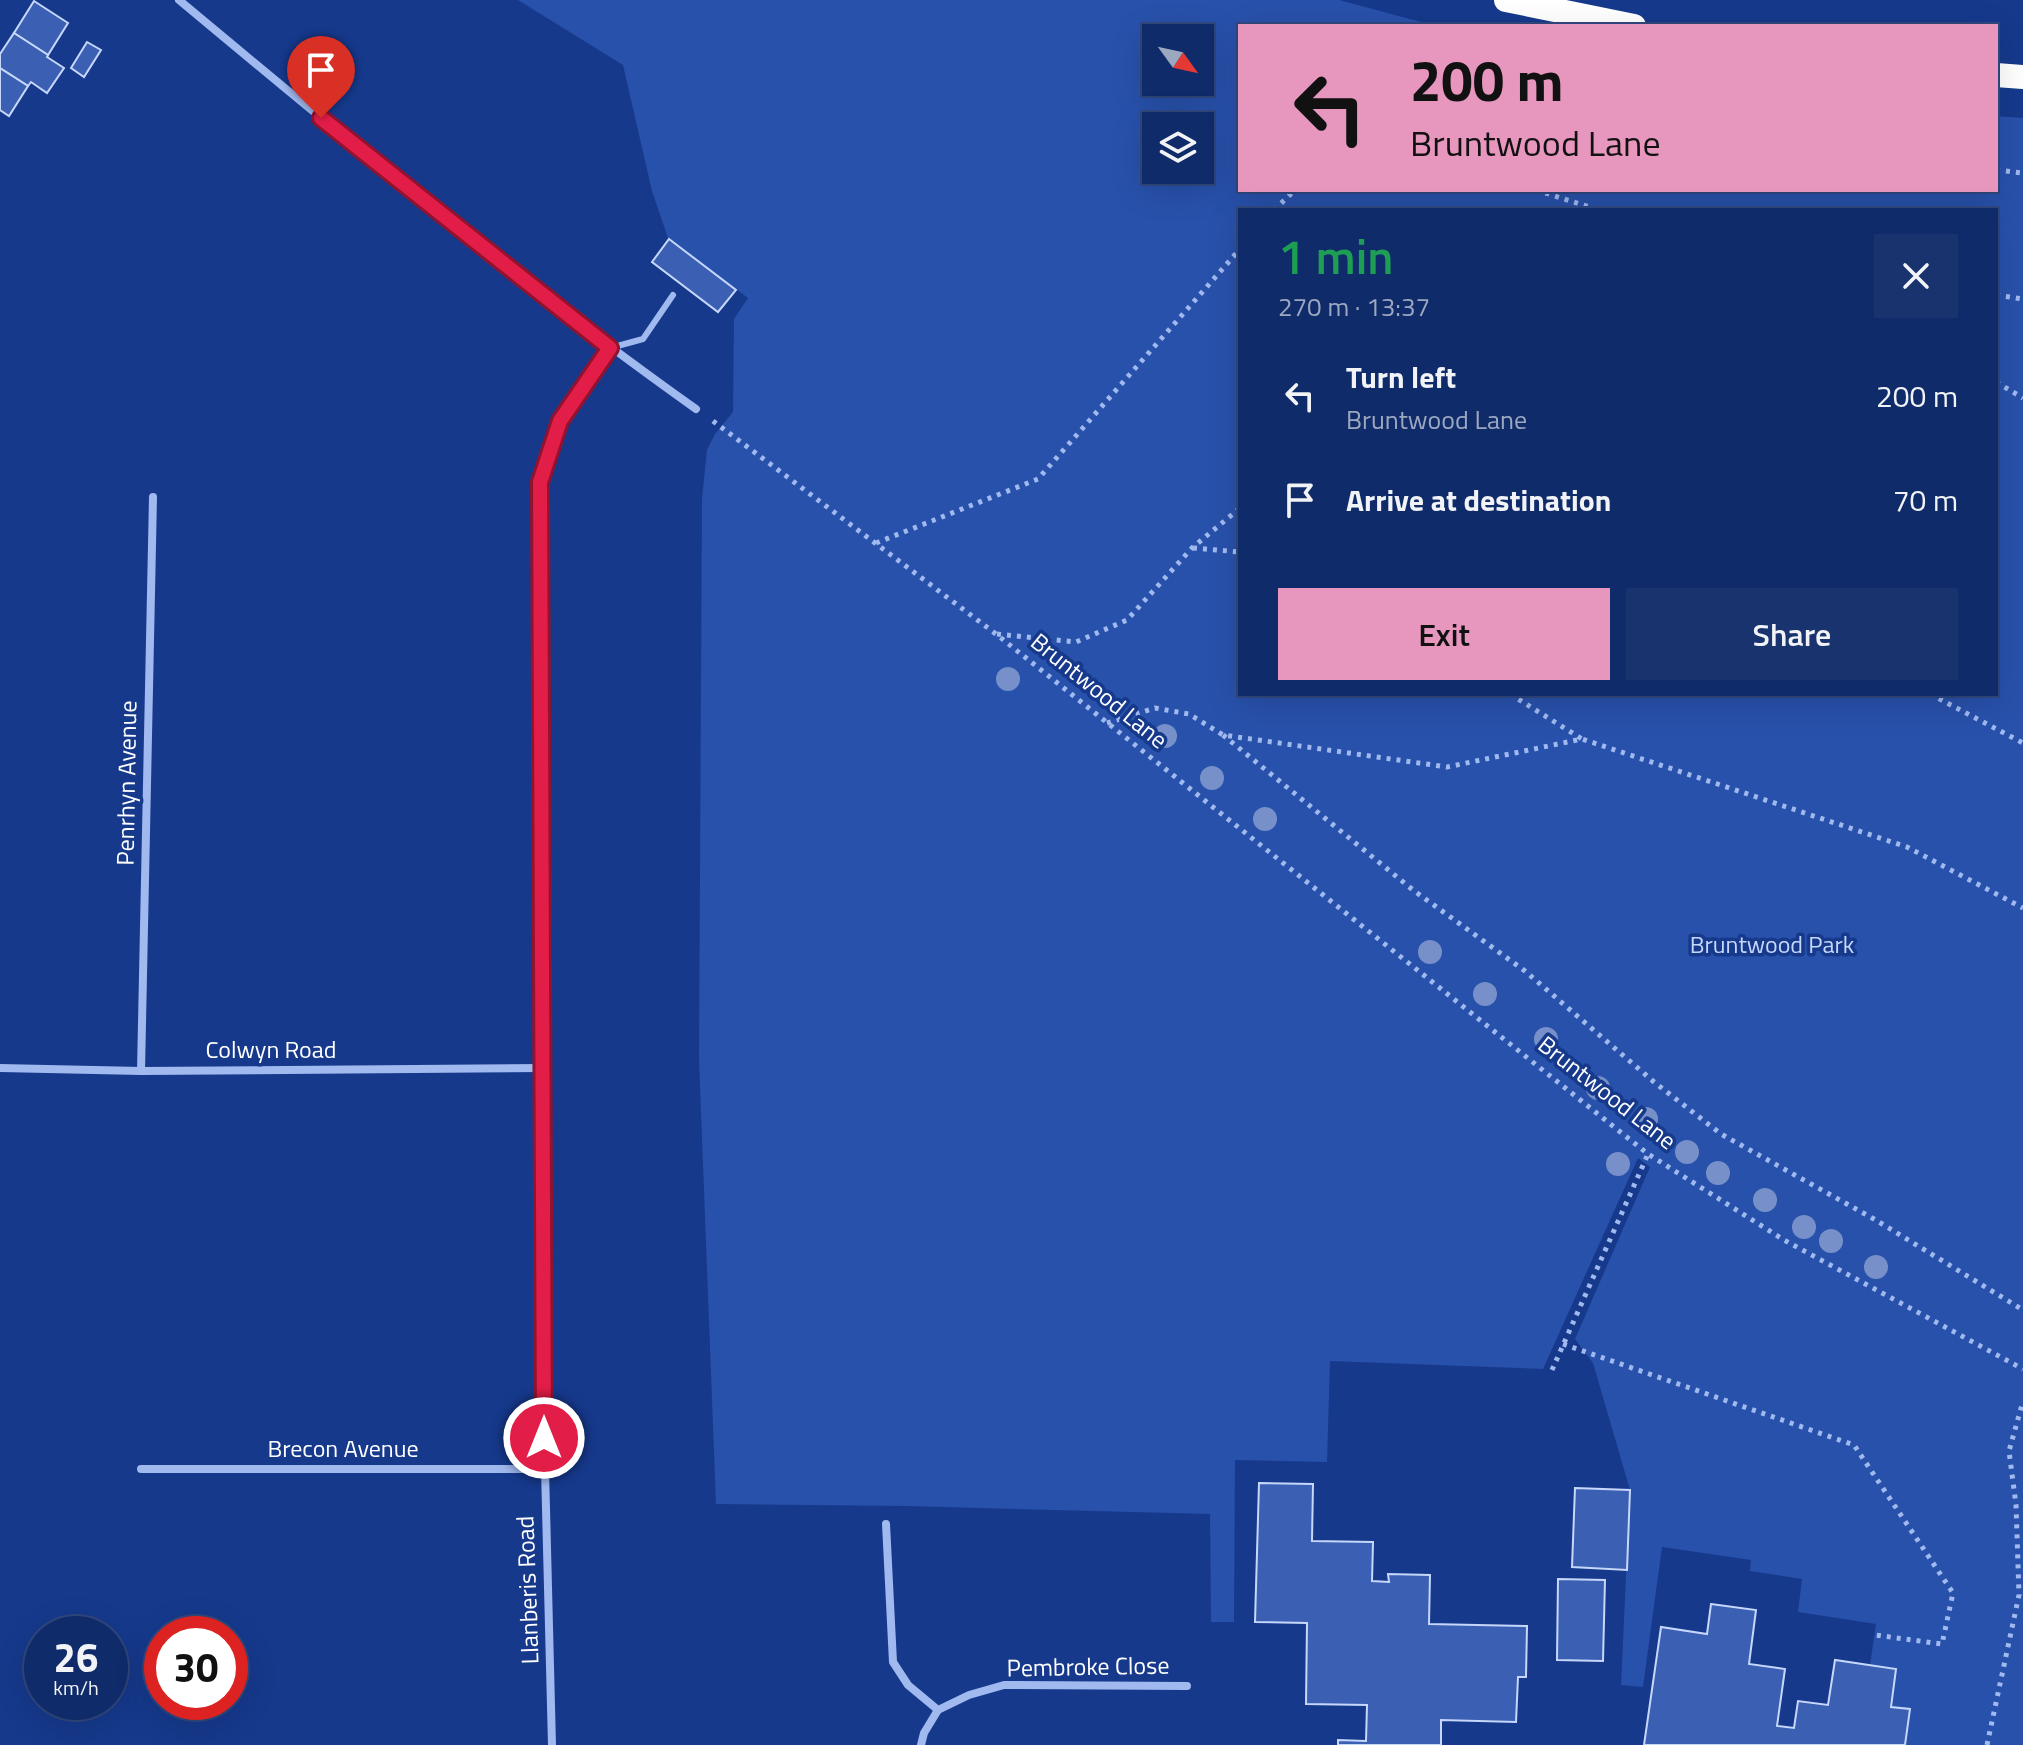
<!DOCTYPE html>
<meta charset="utf-8">
<style>
:root{--surface:#102b69;--page:#19336f;--text:#f1f3f6;--muted:#9ca7c0;--line:#30477d;--accent:#e797bd}
body{margin:0;font-family:"Titillium Web",sans-serif;background:var(--page);color:var(--text);height:100vh;display:flex;flex-direction:column;font-size:30px;white-space:nowrap}
*{box-sizing:border-box;margin:0}
p{font-size:26px;color:var(--muted)}
.icon{flex:none;width:44px;height:44px;fill:none;stroke:currentColor;stroke-width:2;stroke-linecap:round;stroke-linejoin:round}
.map{position:relative;flex:1;overflow:hidden}
.side{position:absolute;left:1238px;top:208px;width:760px;height:488px;display:flex;flex-direction:column;background:var(--surface);border-radius:0px;box-shadow:0 8px 32px #0002,0 0 0 2px var(--line)}
.side>*{flex:none}
.guide{position:absolute;left:1238px;top:24px;width:760px;height:168px;border-radius:0px;box-shadow:0 8px 32px #0002,0 0 0 2px var(--line);background:#e797bd;color:#111;overflow:hidden}
.needle{width:52px;rotate:123deg}
.buttons{position:absolute;left:1142px;top:24px;display:grid;gap:16px}
.buttons a{display:grid;place-items:center;width:72px;height:72px;border-radius:0px;background:var(--surface);box-shadow:0 8px 32px #0002,0 0 0 2px var(--line);font-size:40px}
.speed{position:absolute;left:24px;top:1616px;display:flex;gap:16px;font-size:40px;font-weight:700;text-align:center}
.speed>*{display:grid;place-content:center;width:104px;height:104px;border-radius:50%;background:var(--surface);box-shadow:0 8px 32px #0002,0 0 0 2px var(--line);line-height:1}
.speed small{font-size:20px;font-weight:400}
.speed .limit{border:12px solid #d22;background:#fff;color:#111}
.pin{position:absolute;display:grid;place-items:center;width:68px;height:68px;color:#fff;margin:-82px -34px;border-radius:50% 50% 50% 0;rotate:-45deg;box-shadow:0 0 8px #0007}
.pin .icon{rotate:45deg}
.me{position:absolute;width:88px;margin:-44px;rotate:0deg;stroke-linejoin:round;filter:drop-shadow(0 0 6px #0008)}
.turn{display:flex;align-items:center;gap:28px;height:168px;padding:0 40px;font-size:36px}
.turn .icon{width:104px;height:104px;stroke-width:2.5}
.turn b{display:block;font-size:56px;line-height:68px}
.round{display:grid;place-items:center;flex:none;width:84px;height:84px;border-radius:0px;background:var(--page)}
.summary{display:flex;align-items:center;justify-content:space-between;height:136px;padding:0 40px}
h1{font-size:48px;font-weight:600;line-height:60px;color:#1e9e55}
.primary-button{display:flex;gap:16px;margin-top:auto;padding:16px 40px}
.primary-button a{flex:1;height:92px;border-radius:0px;background:var(--accent);color:#111;font-size:32px;font-weight:600;line-height:92px;text-align:center}
.primary-button a+a{background:var(--page);color:var(--text)}
ul{padding:0;list-style:none}
li{display:flex;align-items:center;gap:24px;height:104px;padding:0 40px}
li div{flex:1}
li b{display:block;font-size:30px}
li em{font-style:normal}
.map>svg:first-child{display:block}
.green{fill:#2851ab;fill-rule:evenodd}
.building{fill:#3a5fb3;stroke:#c6d7fb;stroke-width:2}
.lines{fill:none;stroke-linecap:round;stroke-linejoin:round}
.path{stroke:#a0b9ef;stroke-width:5;stroke-dasharray:4 6;stroke-linecap:butt}
.lane{stroke:#a0b9ef;stroke-width:6}
.street{stroke:#a0b9ef;stroke-width:8}
.highway{stroke:#fff;stroke-width:24}
.tree{fill:#7790c9}
.route-casing{stroke:#92132f;stroke-width:20}
.route{stroke:#e11d48;stroke-width:14}
.labels{text-anchor:middle;stroke-width:7;stroke-linejoin:round;paint-order:stroke}
.street-label{font-size:24px;fill:#fff;stroke:#16398c}
.park-label{font-size:24px;fill:#c6d7fb;stroke:#16398c}
</style>
<div class="map">
<svg width="2023" height="1745" viewBox="0 0 2023 1745">
<rect width="100%" height="100%" fill="#16398c"/>
<!-- green -->
<path class="green" d="M518 0H1339L1436 26H1240V190H1996V116L2023 118V1745H1905L1910 1710 1891 1707 1896 1669 1870 1665 1876 1624 1798 1612 1802 1579 1750 1571 1751 1560 1662 1547 1643 1687 1621 1685 1630 1490 1593 1363 1575 1339 1650 1167 1638 1158 1543 1369 1330 1361 1327 1462 1235 1460 1234 1622H1211L1210 1514 906 1506 716 1504 699 1059 702 499 707 450 715 434 733 412 734 319 748 298 668 238 652 191 623 65ZM1156 38H1200V82H1156ZM1156 126H1200V170H1156ZM1240 210H1996V694H1240Z"/>
<!-- building -->
<g class="building">
<path d="M34 1 68 23 48 55 14 33Z"/>
<path d="M14 33 48 55 47 57 64 68 47 93 31 82 28 86 0 68V54Z"/>
<path d="M87 42 101 50 84 77 71 68Z"/>
<path d="M0 68 28 86 9 116 0 110Z"/>
<path d="M669 239 736 290 718 312 652 262Z"/>
<path d="M1259 1483 1313 1484 1312 1541 1373 1542 1372 1581 1389 1582 1388 1574 1430 1575 1429 1624 1527 1626 1526 1677H1518L1516 1722 1441 1720V1745H1338V1740L1366 1741 1367 1705 1306 1704 1307 1623 1255 1622Z"/>
<path d="M1575 1488 1630 1490 1627 1570 1572 1567Z"/>
<path d="M1558 1579 1605 1580 1603 1661 1557 1660Z"/>
<path d="M1711 1604 1756 1610 1749 1664 1785 1669 1777 1726 1794 1728 1798 1701 1828 1705 1835 1660 1896 1669 1891 1707 1910 1709 1905 1745H1644L1661 1627 1707 1634Z"/>
</g>
<g class="lines">
<!-- path -->
<g class="path">
<path d="M1996 170 2023 173"/>
<path d="M1536 190 1599 210"/>
<path d="M1274 210 1295 190"/>
<path d="M1996 295 2023 299"/>
<path d="M1996 382 2023 398"/>
<path d="M713 421 996 634 1648 1154 1784 1240 2023 1369"/>
<path d="M876 543 1038 479 1240 249"/>
<path d="M1193 548 1240 552"/>
<path d="M997 634 1076 642 1127 620 1192 548 1240 508"/>
<path d="M1510 694 1582 739"/>
<path d="M1930 694 2023 743"/>
<path d="M1107 723 1155 708 1189 714 1223 735 1447 767 1582 739 1907 847 2023 908"/>
<path d="M1223 735 1413 890 1525 971 1654 1082 1721 1134 1874 1219 2023 1310"/>
<path d="M1563 1344 1854 1445 1953 1593 1942 1644 1875 1635"/>
<path d="M1552 1370 1648 1154"/>
<path d="M1987 1745 2019 1595 2016 1505 2009 1451 2023 1401"/>
</g>
<!-- lane -->
<path class="lane" d="M610 348 643 339 673 295"/>
<!-- street -->
<g class="street">
<path d="M179 0C348 141 517 282 696 409"/>
<path d="M0 1068 141 1071 542 1068"/>
<path d="M141 1071 153 497"/>
<path d="M141 1469H545"/>
<path d="M886 1524 893 1662 908 1685 938 1710"/>
<path d="M552 1745 545 1469 540 482 560 421 610 348"/>
<path d="M921 1745 924 1733 938 1710 969 1695 1004 1685 1187 1686"/>
</g>
<!-- highway -->
<g class="highway">
<path d="M1506 0 1634 26"/>
<path d="M1996 75 2023 77"/>
</g>
</g>
<!-- trees -->
<g class="tree">
<circle cx="1008" cy="679" r="12"/>
<circle cx="1165" cy="736" r="12"/>
<circle cx="1212" cy="778" r="12"/>
<circle cx="1265" cy="819" r="12"/>
<circle cx="1430" cy="952" r="12"/>
<circle cx="1485" cy="994" r="12"/>
<circle cx="1546" cy="1039" r="12"/>
<circle cx="1598" cy="1088" r="12"/>
<circle cx="1646" cy="1119" r="12"/>
<circle cx="1687" cy="1152" r="12"/>
<circle cx="1618" cy="1164" r="12"/>
<circle cx="1718" cy="1173" r="12"/>
<circle cx="1765" cy="1200" r="12"/>
<circle cx="1804" cy="1227" r="12"/>
<circle cx="1831" cy="1241" r="12"/>
<circle cx="1876" cy="1267" r="12"/>
</g>
<g class="lines">
<!-- route casing -->
<g class="route-casing">
<path id="route" d="M321 118 610 348 560 421 540 482 544 1438"/>
</g>
<!-- route -->
<use href="#route" class="route"/>
</g>
<g class="labels">
<!-- street labels -->
<g class="street-label">
<text transform="translate(1099 691) rotate(39)" y="8">Bruntwood Lane</text>
<text transform="translate(127 783) rotate(-89)" y="8">Penrhyn Avenue</text>
<text x="271" y="1058">Colwyn Road</text>
<text transform="translate(1607 1093) rotate(38)" y="8">Bruntwood Lane</text>
<text x="343" y="1457">Brecon Avenue</text>
<text transform="translate(528 1590) rotate(-92)" y="8">Llanberis Road</text>
<text transform="translate(1088 1667) rotate(-1)" y="8">Pembroke Close</text>
</g>
<!-- park labels -->
<g class="park-label">
<text x="1772" y="953">Bruntwood Park</text>
</g>
</g>
</svg>
<div class="buttons">
<a><svg class="needle" viewBox="-14 -14 28 28"><path d="M0-13l5 13h-10z" fill="#e53935"/><path d="M0 13l5-13h-10z" fill="#9ca7c0"/></svg></a>
<a><svg class="icon" aria-label="layers" viewBox="0 0 24 24"><path d="M12 4l9 5-9 5-9-5zM3 14l9 5 9-5"/></svg></a>
</div>
<div class="speed"><div>26<small>km/h</small></div><div class="limit">30</div></div>
<div class="pin" style="left:321px;top:118px;background:#d93025"><svg class="icon" aria-label="arrive" viewBox="0 0 24 24"><path d="M6 21V4h12l-3 4 3 4H6"/></svg></div>
<svg class="me" style="left:544px;top:1438px" viewBox="-20 -20 40 40"><circle r="17" fill="#e11d48" stroke="#fff" stroke-width="3"/><path d="M0-11L8 9 0 5-8 9z" fill="#fff"/></svg>
<div class="guide">
<div class="turn"><svg class="icon" aria-label="left" viewBox="0 0 24 24"><path d="M17 20v-9H6M10 6l-5 5 5 5"/></svg><div><b>200 m</b>Bruntwood Lane</div></div>
</div>
<section class="side">
<div class="summary"><div><h1>1 min</h1><p>270 m · 13:37</p></div><a class="round"><svg class="icon" aria-label="close" viewBox="0 0 24 24"><path d="M6 6l12 12M18 6L6 18"/></svg></a></div>
<ul>
<li><svg class="icon" aria-label="left" viewBox="0 0 24 24"><path d="M17 20v-9H6M10 6l-5 5 5 5"/></svg><div><b>Turn left</b><p>Bruntwood Lane</p></div><em>200 m</em></li>
<li><svg class="icon" aria-label="arrive" viewBox="0 0 24 24"><path d="M6 21V4h12l-3 4 3 4H6"/></svg><div><b>Arrive at destination</b></div><em>70 m</em></li>
</ul>
<div class="primary-button"><a>Exit</a><a>Share</a></div>
</section>
</div>
